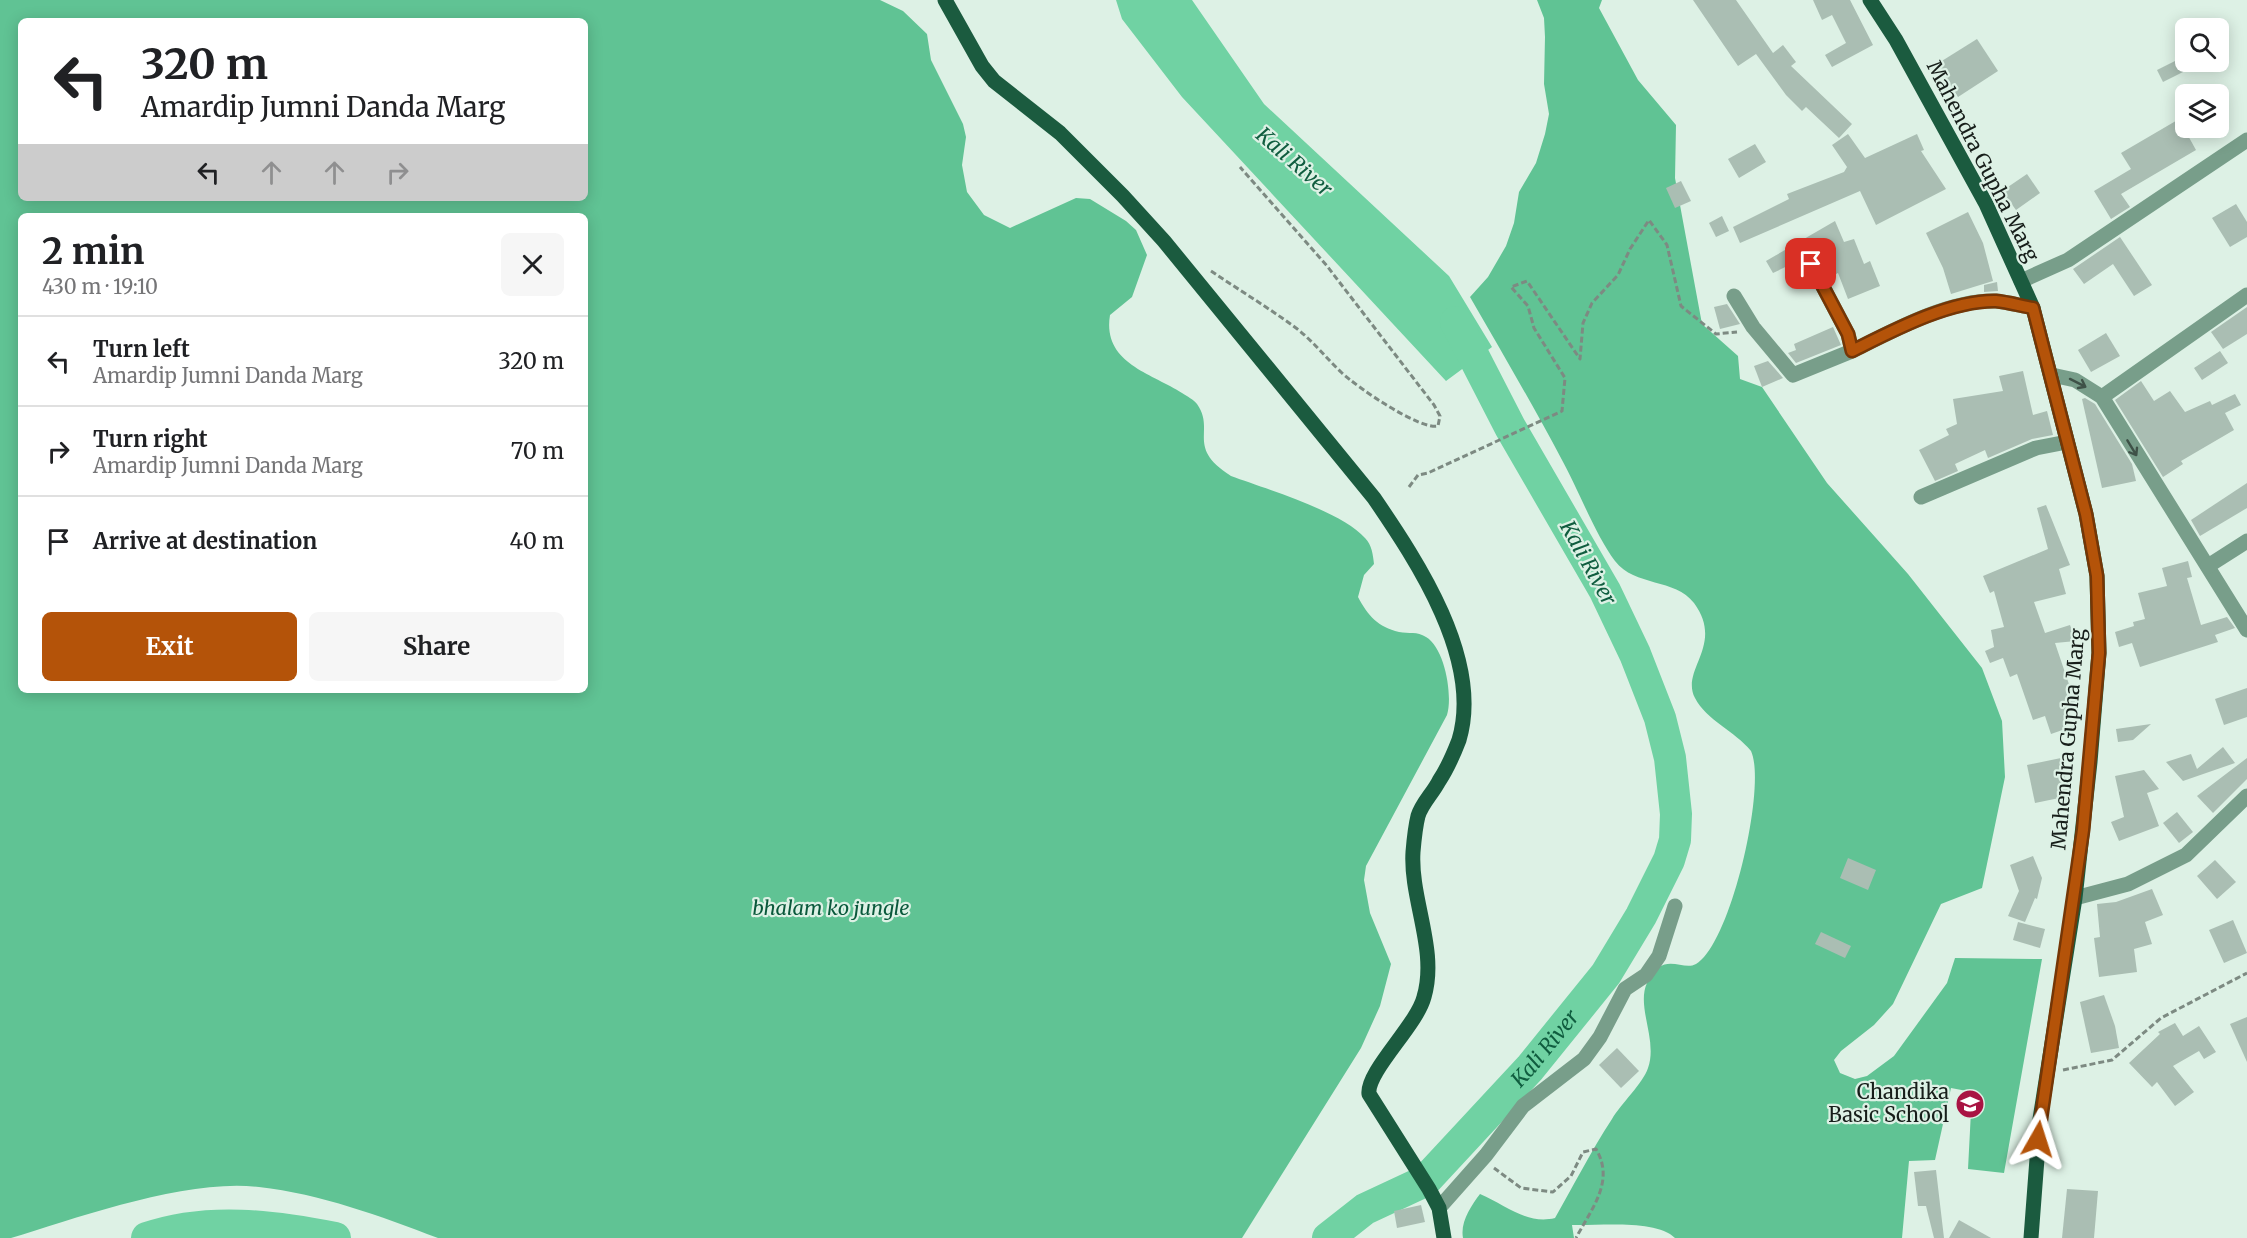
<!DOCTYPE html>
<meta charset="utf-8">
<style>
:root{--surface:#fff;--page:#f6f6f6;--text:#202124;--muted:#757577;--line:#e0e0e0;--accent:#b45309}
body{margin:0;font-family:Merriweather,serif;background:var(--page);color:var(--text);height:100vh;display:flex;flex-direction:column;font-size:22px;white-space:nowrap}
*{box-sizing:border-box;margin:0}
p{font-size:20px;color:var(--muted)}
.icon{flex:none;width:33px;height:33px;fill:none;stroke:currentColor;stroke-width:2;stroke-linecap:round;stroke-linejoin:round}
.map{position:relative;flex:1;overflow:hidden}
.panel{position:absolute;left:18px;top:213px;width:570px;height:480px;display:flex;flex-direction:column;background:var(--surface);border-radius:9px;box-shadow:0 3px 15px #0003}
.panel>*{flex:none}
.top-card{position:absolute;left:18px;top:18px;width:570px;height:183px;border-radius:9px;box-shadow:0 3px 15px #0003;background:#fff;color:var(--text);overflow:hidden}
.fabs{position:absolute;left:2175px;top:18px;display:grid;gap:12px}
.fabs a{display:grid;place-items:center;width:54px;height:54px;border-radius:9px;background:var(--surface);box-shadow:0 3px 15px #0003;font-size:30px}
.pin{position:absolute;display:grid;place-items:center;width:51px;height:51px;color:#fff;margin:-26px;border-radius:12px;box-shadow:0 3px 9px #0006}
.me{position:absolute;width:66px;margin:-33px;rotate:6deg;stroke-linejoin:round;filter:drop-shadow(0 0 4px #0008)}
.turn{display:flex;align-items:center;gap:21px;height:126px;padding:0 24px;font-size:27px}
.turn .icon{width:78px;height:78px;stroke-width:2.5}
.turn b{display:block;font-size:42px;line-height:51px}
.lanes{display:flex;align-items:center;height:57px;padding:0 24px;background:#0003;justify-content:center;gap:30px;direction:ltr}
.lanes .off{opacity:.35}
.round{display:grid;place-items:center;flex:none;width:63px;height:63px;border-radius:9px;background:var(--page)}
.overview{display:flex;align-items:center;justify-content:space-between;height:102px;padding:0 24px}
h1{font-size:36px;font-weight:700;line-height:45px}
.button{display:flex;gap:12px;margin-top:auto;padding:12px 24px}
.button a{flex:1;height:69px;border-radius:9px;background:var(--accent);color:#fff;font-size:24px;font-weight:700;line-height:69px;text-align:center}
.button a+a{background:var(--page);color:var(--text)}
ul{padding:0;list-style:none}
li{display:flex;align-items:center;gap:18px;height:90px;padding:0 24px;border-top:2px solid var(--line)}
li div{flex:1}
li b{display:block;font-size:22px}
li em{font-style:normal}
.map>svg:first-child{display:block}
.forest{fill:#60c394;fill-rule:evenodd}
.water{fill:#70d2a3}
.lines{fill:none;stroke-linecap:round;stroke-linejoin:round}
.river{stroke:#70d2a3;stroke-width:32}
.building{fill:#aabeb3}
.path{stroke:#7d8a82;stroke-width:3;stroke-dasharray:6 3;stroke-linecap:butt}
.minor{stroke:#789e8a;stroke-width:15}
.major{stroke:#1b5b3f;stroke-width:15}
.oneway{stroke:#3e5147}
.route-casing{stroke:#753606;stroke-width:15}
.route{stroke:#b45309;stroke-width:10}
.labels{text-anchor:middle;stroke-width:4.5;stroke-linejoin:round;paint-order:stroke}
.street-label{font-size:20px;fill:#171e1a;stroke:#ddf1e5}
.park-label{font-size:20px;font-style:italic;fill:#09593b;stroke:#ddf1e5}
.poi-label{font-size:20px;fill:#171e1a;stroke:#ddf1e5;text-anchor:end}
.water-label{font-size:21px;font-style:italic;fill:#105d3f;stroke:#ddf1e5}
</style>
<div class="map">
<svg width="2247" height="1238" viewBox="0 0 2247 1238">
<rect width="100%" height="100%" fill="#ddf1e5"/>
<!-- forest -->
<g class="forest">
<path d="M0 0H880L903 11 927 34 931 60 963 124 966 137 962 165 967 192 984 215 1010 228 1076 198 1090 199 1126 221 1136 230 1147 255 1132 297 1110 315C1102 363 1151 373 1182 393 1187 396 1194 400 1197 404 1216 431 1185 447 1231 476 1266 489 1341 511 1365 538 1372 545 1373 555 1374 564L1364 575 1358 597C1368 616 1378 627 1399 632 1409 634 1417 631 1426 637 1445 648 1453 696 1447 715L1366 866 1364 880 1370 913 1391 964 1380 1006 1361 1048 1242 1238H438C380 1216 321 1194 259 1187 189 1178 79 1217 11 1238H0ZM21 21H585V198H21ZM21 216H585V690H21Z"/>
<path d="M1537 0H1602L1599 8 1638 80 1676 125 1675 178 1702 324 1738 356 1740 379 1762 387 1827 483 1908 574 1982 668 2002 721 2005 777 1982 888 1941 904 1893 1004 1874 1025 1841 1051 1834 1060 1840 1073 1855 1079 1867 1076 1894 1056 1947 983 1955 958 2042 959 2004 1173 1968 1169 1972 1092 1951 1088 1935 1160 1909 1161 1902 1238H1675C1656 1219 1598 1226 1572 1225L1574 1238H1463C1460 1222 1471 1206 1480 1194 1506 1205 1527 1225 1555 1218 1574 1185 1591 1151 1612 1119 1621 1104 1643 1083 1648 1068 1658 1040 1636 1007 1647 983 1663 949 1682 972 1696 964 1731 944 1767 785 1751 751 1735 731 1706 720 1695 698 1680 670 1725 645 1694 603 1675 578 1635 587 1615 561 1596 536 1578 489 1562 460 1533 405 1501 351 1470 297L1488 277 1506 246 1514 223 1519 192 1536 163 1545 134 1549 114 1544 84 1545 37 1544 18Z"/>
</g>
<!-- water -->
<path class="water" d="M1116 0H1192L1264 104 1449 276 1492 347 1446 381 1182 97 1122 19Z"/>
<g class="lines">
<!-- river -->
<g class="river">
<path d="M147 1238C208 1217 274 1226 335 1238"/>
<path id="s1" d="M1328 1238 1365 1209 1425 1181 1530 1068 1606 974 1641 916 1669 860 1675 840 1676 814 1670 758 1660 718 1635 654 1605 591 1510 427 1456 322"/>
</g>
</g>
<!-- building -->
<g class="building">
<path d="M1693 0H1736L1773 53 1783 45 1796 62 1791 66 1852 124 1839 138 1806 107 1802 111 1786 95 1756 54 1738 66Z"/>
<path d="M1813 0H1850L1873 45 1832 67 1825 55 1846 43 1832 15 1822 20Z"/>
<path d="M1977 39 1998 71 1958 97 1937 64Z"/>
<path d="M2177 60 2183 72 2163 82 2157 70Z"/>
<path d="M2186 115V132L2196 150 2121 194 2130 207 2111 219 2094 191 2131 169 2121 153Z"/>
<path d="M1848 134 1865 158 1917 134 1924 150 1921 151 1946 189 1876 225 1860 191 1740 243 1733 227 1789 199 1787 194 1844 172 1847 167 1832 145Z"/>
<path d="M1755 144 1766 162 1739 178 1728 159Z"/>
<path d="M2027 174 2040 193 2016 210 2002 191Z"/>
<path d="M1681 181 1691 201 1675 208 1666 188Z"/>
<path d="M2236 204 2247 222V237L2230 247 2212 218Z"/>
<path d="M1968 212 1983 243 1993 281 1951 294 1943 268 1926 233Z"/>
<path d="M1722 216 1729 231 1716 237 1709 223Z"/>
<path d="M1835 221 1844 242 1854 239 1864 264 1870 261 1880 286 1848 299 1838 273 1832 276 1823 249 1773 273 1766 261Z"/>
<path d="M2120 237 2152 285 2134 296 2113 264 2084 284 2073 269Z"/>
<path d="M1997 282 1998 291 1984 292V285Z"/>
<path d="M1727 304 1740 324 1720 329 1714 307Z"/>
<path d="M2247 307V334L2223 349 2211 332Z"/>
<path d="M1833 327 1841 345 1796 363 1788 353 1796 350 1794 344Z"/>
<path d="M2106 333 2120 356 2091 372 2078 350Z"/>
<path d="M2220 351 2228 363 2202 380 2194 368Z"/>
<path d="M1768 361 1783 378 1762 387 1754 366Z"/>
<path d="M2023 371 2033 415 2047 411 2053 435 2032 439 1988 458 1985 450 1955 464 1958 471 1935 481 1919 450 1949 435 1946 429 1957 424 1953 399 2003 391 1999 376Z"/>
<path d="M2141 381 2154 401 2170 391 2185 412 2210 401 2212 405 2235 394 2241 405 2225 413 2234 430 2181 461 2183 464 2163 477 2115 400Z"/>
<path d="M2085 398 2095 404 2132 464 2136 481 2102 488 2082 399Z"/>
<path d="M2247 483V508L2200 536 2191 520Z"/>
<path d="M2046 505 2070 565 2059 569 2066 594 2034 602 2045 633 2070 625 2076 641 2055 643 2076 705 2068 708 2074 726 2051 734 2045 716 2033 720 2017 674 2010 677 2003 658 1990 663 1985 651 1994 647 1991 630 2004 627 1994 591 1990 593 1983 576 2048 549 2037 508Z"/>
<path d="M2188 561 2192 577 2187 578 2201 625 2227 617 2235 628 2215 635 2218 642 2140 667 2132 643 2119 647 2115 632 2134 626 2133 622 2145 619 2138 593 2167 586 2162 568Z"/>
<path d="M2247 688V717L2224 725 2215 699Z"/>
<path d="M2151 724 2133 740 2118 742 2116 729Z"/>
<path d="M2223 747 2235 763 2183 781 2166 762 2191 754 2197 769Z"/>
<path d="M2061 758 2069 796 2035 803 2027 765Z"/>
<path d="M2247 758V779L2213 813 2197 796Z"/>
<path d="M2144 770 2159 789 2147 793 2159 826 2119 841 2111 822 2124 817 2115 776Z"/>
<path d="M2177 812 2193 832 2179 843 2163 823Z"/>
<path d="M2033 856 2042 878 2037 899 2035 898 2025 922 2008 916 2019 891 2010 865Z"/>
<path d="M1848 858 1876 870 1868 890 1840 878Z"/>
<path d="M2215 860 2236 882 2217 899 2197 876Z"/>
<path d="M2152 889 2163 915 2145 922 2152 944 2134 949 2137 972 2099 977 2094 938 2100 937 2097 904 2116 902Z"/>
<path d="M2233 920 2247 953 2224 963 2209 930Z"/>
<path d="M2018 922 2045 929 2040 948 2013 940Z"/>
<path d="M1821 932 1851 946 1845 958 1815 944Z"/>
<path d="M2104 995 2115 1026 2119 1048 2091 1053 2080 1002Z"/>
<path d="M2247 1017V1062L2230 1024Z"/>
<path d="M2175 1023 2183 1036 2199 1026 2216 1052 2204 1059 2199 1051 2173 1066 2194 1092 2175 1106 2157 1082 2152 1087 2129 1063 2160 1034 2158 1032Z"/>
<path d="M1617 1048 1639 1071 1621 1088 1599 1065Z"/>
<path d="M1936 1170 1944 1238H1934L1926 1206H1918L1914 1172Z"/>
<path d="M2067 1189 2098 1191 2094 1238H2062Z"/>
<path d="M1421 1205 1425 1222 1397 1228 1394 1211Z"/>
<path d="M1959 1220 1991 1238H1949Z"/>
</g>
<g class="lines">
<!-- path -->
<g class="path">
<path d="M1211 271C1239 290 1269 308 1296 328 1313 341 1326 358 1342 373 1357 387 1419 430 1438 426L1440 416 1434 405 1327 266 1240 167"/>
<path d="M1409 487 1418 475 1428 473 1562 411 1565 378 1534 328 1528 306 1511 287 1527 281 1580 359 1583 323 1592 303 1618 275 1630 249 1649 220 1667 245 1681 306 1716 334 1737 332"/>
<path d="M2063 1070 2112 1060 2161 1018 2247 973"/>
<path d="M1494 1168 1521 1188 1553 1192 1571 1176 1583 1152 1596 1149C1615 1181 1592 1208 1576 1238"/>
</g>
<!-- minor -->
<g class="minor">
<path d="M1811 264 1848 334 1852 351C1892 331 1950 299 1996 301 2008 302 2021 306 2033 308"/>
<path d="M2021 281 2068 260 2247 140"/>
<path d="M1734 296 1753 327 1793 375 1852 351"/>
<path d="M2052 375 2075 380 2102 397 2247 630"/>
<path d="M2102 397 2247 295"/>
<path d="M1921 497 2036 448 2067 442"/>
<path d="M2208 566 2247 541"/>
<path d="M2075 898 2128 884 2186 855 2247 796"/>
<path d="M1439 1208 1486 1155 1523 1106 1584 1059 1600 1037 1625 989 1646 975 1659 956 1675 906"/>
</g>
<!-- major -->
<g class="major">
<path d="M945 0 982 66 994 81 1060 133 1123 196 1164 241 1374 498C1417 561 1483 660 1459 740 1454 753 1447 769 1439 781 1433 793 1422 803 1418 816 1415 828 1414 840 1413 852 1410 899 1438 950 1424 997 1417 1025 1366 1072 1369 1094L1429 1189 1439 1208 1444 1238"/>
<path d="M1870 0 1896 40 1986 204 2033 308 2086 514 2097 576 2099 653 2090 762 2075 898 2040 1119 2031 1238"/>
</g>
</g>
<!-- one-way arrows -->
<defs><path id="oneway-shaft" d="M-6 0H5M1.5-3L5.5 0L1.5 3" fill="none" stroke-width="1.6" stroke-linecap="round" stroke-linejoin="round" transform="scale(1.5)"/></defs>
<g class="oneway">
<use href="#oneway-shaft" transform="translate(2078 383) rotate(27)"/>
<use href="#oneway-shaft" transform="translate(2132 448) rotate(59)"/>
</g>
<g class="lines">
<!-- route casing -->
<g class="route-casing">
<path id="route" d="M1811 264 1848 334 1852 351C1892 331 1950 300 1996 301 2008 302 2021 306 2033 308L2086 514 2097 576 2099 653 2083 830 2038 1139"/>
</g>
<!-- route -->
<use href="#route" class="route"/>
</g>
<!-- icons -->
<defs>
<g id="school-disc" transform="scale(1.5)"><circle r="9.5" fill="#a91343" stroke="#ddf1e5"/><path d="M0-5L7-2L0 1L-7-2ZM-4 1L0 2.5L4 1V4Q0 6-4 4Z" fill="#fff"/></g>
</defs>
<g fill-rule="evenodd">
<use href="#school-disc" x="1970" y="1104"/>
</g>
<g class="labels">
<!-- street labels -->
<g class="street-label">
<text transform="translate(1983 161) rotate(63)" y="7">Mahendra Gupha Marg</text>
<text transform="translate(2068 739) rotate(-85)" y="7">Mahendra Gupha Marg</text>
</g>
<!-- park labels -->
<g class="park-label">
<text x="831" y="915">bhalam ko jungle</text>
</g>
<!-- poi labels -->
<g class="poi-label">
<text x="1949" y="1099">Chandika<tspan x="1949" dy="23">Basic School</tspan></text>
</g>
<!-- water labels -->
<g class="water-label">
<text transform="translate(1294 162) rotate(41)" y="7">Kali River</text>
<text transform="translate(1588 563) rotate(61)" y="7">Kali River</text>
<text dy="7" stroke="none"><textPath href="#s1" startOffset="292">Kali River</textPath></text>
</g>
</g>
</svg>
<div class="fabs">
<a><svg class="icon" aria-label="search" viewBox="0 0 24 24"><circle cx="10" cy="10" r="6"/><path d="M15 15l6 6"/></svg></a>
<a><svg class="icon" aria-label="layers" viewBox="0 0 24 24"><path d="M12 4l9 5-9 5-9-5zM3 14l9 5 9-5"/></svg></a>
</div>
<div class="pin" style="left:1811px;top:264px;background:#d93025"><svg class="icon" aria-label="arrive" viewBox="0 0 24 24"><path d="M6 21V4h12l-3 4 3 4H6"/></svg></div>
<svg class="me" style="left:2038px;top:1139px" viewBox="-20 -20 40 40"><path d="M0-17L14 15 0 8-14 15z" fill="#b45309" stroke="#fff" stroke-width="4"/></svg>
<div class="top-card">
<div class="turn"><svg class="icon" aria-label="left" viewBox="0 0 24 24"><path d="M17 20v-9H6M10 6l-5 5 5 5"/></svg><div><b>320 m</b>Amardip Jumni Danda Marg</div></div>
<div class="lanes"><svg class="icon" aria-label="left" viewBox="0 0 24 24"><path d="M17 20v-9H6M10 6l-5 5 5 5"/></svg><svg class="icon off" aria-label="ahead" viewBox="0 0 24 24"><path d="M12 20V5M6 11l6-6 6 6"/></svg><svg class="icon off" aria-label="ahead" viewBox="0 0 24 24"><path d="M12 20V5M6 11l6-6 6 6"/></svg><svg class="icon off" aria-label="right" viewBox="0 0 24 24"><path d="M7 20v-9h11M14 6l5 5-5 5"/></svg></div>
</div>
<section class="panel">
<div class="overview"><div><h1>2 min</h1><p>430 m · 19:10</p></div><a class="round"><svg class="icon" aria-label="close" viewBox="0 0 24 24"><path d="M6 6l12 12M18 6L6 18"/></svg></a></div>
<ul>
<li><svg class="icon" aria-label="left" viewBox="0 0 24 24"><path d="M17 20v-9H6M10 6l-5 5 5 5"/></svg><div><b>Turn left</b><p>Amardip Jumni Danda Marg</p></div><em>320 m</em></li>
<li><svg class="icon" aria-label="right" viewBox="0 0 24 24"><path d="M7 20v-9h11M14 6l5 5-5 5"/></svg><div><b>Turn right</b><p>Amardip Jumni Danda Marg</p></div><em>70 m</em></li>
<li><svg class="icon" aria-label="arrive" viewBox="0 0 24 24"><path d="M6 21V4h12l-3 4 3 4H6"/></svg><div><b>Arrive at destination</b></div><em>40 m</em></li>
</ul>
<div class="button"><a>Exit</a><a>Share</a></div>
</section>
</div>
